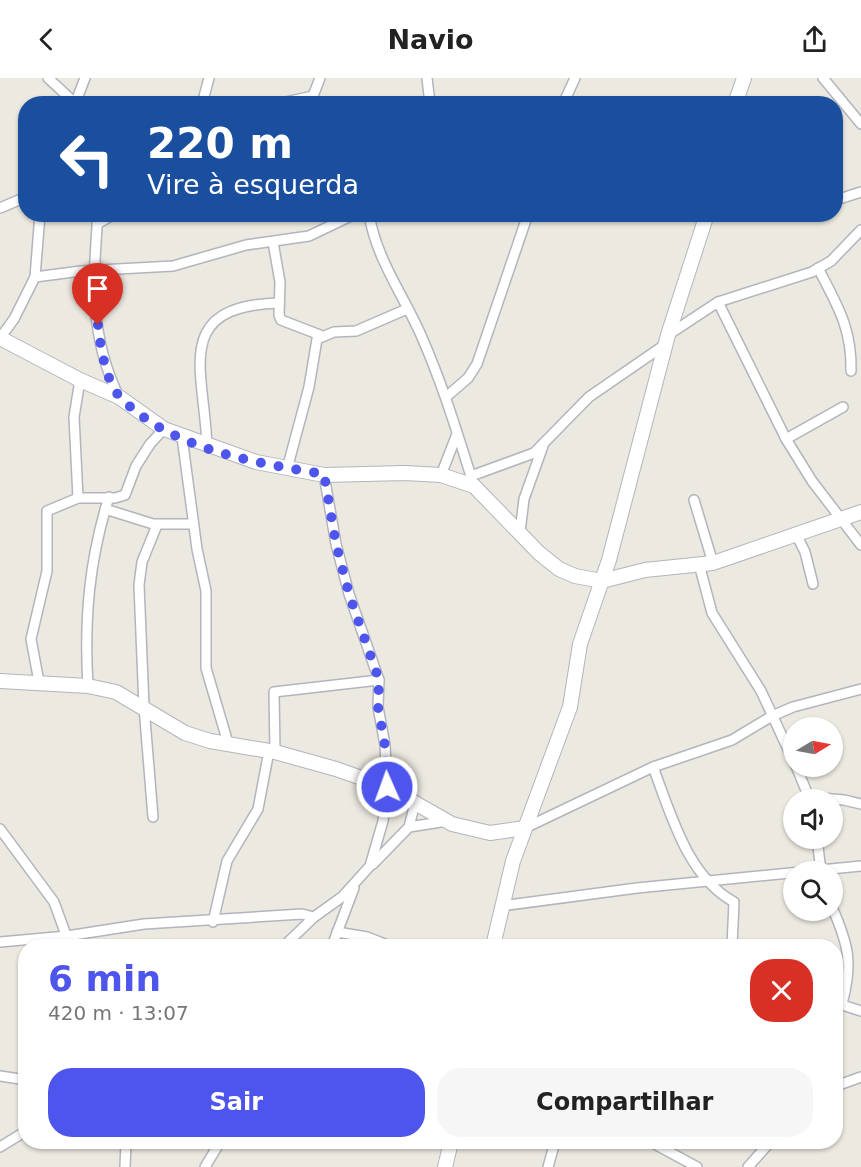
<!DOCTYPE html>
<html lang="pt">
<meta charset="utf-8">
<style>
:root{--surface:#fff;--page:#f6f6f6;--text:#222;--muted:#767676;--accent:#4d55ec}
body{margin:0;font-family:"DejaVu Sans",sans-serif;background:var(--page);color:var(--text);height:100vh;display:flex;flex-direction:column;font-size:22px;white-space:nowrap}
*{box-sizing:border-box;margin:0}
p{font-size:20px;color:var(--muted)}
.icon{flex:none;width:33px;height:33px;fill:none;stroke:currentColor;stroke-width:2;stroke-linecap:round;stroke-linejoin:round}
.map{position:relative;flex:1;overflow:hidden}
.side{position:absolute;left:18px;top:861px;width:825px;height:210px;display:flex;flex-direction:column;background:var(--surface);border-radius:24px;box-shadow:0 2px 4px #0004}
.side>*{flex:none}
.top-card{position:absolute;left:18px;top:18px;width:825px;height:126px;border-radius:24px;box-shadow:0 2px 4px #0004;background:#1a4fa0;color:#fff;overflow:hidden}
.needle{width:39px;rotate:80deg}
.controls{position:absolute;left:783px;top:639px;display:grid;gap:12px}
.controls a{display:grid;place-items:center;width:60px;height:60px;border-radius:50%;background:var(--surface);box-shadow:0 2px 4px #0004;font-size:30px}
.pin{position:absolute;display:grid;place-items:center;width:51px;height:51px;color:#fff;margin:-62px -26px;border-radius:50% 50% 50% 0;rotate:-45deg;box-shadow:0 0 6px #0007}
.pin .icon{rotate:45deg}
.me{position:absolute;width:66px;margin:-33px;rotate:358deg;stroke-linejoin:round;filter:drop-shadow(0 0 4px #0008)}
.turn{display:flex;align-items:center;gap:21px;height:126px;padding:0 30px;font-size:27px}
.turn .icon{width:78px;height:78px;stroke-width:2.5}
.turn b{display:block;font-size:42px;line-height:51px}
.round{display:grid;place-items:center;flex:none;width:63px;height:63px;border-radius:24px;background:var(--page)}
.headline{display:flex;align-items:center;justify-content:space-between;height:102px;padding:0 30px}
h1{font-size:36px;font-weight:800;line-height:45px;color:var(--accent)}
.button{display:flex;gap:12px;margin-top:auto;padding:12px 30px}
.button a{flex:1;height:69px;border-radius:24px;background:var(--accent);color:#fff;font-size:24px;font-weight:800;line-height:69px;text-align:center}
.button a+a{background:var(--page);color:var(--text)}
header{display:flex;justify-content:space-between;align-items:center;height:78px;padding:0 30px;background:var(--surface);font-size:27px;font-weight:800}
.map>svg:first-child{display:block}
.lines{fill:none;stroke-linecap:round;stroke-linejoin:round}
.street-casing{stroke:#b3b4be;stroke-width:12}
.secondary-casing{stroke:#b3b4be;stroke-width:16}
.street{stroke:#fff;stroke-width:9}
.secondary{stroke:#fff;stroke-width:14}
.route{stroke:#4d55ec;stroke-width:10;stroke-dasharray:0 18}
</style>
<header><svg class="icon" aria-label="back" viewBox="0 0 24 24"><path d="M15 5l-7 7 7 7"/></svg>Navio<svg class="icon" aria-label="share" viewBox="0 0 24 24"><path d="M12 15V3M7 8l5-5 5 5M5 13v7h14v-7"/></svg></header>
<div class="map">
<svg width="861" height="1089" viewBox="0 0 861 1089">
<rect width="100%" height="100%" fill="#ece9e0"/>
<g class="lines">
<!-- street casing -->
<g class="street-casing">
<g id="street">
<path d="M48 0 76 26"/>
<path d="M427 0 430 26"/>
<path d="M823 0 861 46"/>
<path d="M313 18 320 0"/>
<path d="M75 26 85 0"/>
<path d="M202 26 209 0"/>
<path d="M276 26 313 18"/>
<path d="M563 26 575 0"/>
<path d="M836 122 861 114"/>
<path d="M0 130 26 119"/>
<path d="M98 136C93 202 89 258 119 319"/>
<path d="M369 136C376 180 402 215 420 255 442 304 458 357 474 408"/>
<path d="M97 146 114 136"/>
<path d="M273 164 280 204 279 237 281 242 320 257"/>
<path d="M818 190C837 227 852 250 851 293"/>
<path d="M35 199 81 193 173 188 246 167 309 158 355 136"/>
<path d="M718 224 786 361 812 403 861 467"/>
<path d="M668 257 718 224 812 194 831 183 861 152"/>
<path d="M0 260 14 241 35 199 40 136"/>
<path d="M446 319 468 300 477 286 528 136"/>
<path d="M182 359 197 471 206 513V590L228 665"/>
<path d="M786 361 843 329"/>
<path d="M207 369C205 294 170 228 279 225"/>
<path d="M287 391 309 309 317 261 334 254 356 253 407 231"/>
<path d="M441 397 457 356"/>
<path d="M471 398 534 375 589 319 666 266"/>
<path d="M78 420 74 339 80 302"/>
<path d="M694 422 713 485"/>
<path d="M105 431 153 446H193"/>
<path d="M520 454 524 421 543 368"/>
<path d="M796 456 805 474 813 506"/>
<path d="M699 486 712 535 761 613 794 684"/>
<path d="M39 604 31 561 47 493V433L78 420H115L125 417 136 388 150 366 164 351"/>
<path d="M88 608C84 542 89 482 109 419"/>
<path d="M275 674 274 614 379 602"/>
<path d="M796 688 810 722"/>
<path d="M653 689C671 736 687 798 734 824L732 868"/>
<path d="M809 719 844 722 861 726"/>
<path d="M153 739 144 629 139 507 142 484 157 447"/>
<path d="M409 749 447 743"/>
<path d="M525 750 653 689 732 662 772 638 793 629 861 611"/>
<path d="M0 751 54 824 70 868"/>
<path d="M817 760 821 794"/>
<path d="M373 786 409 749 415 725"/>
<path d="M501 828 637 810 861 788"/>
<path d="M832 829C849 868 853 885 842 926"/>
<path d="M213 844 227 783 258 731 269 673"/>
<path d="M337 854 367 859 390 868"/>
<path d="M0 864 67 858 144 846 302 836 314 839"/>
<path d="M284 868 314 839 342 819 370 788 383 743 387 709 385 667 378 629 379 602 349 516 336 466 324 397"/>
<path d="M332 868 354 810"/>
<path d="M836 925 861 933"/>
<path d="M0 998 26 1002"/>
<path d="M836 1008 861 999"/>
<path d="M651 1064 697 1089"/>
<path d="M0 1069 26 1053"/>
<path d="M125 1089 126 1064"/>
<path d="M205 1089 220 1064"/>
<path d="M548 1089 555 1064"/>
<path d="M748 1089 770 1064"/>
</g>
</g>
<!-- secondary casing -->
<g class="secondary-casing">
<g id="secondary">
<path d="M735 26 744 0"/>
<path d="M0 260 80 302 119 319 164 351 256 384 324 397 405 395 441 397 474 408 539 475 559 491 575 498 602 503 645 492 713 485 861 434"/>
<path d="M0 603 88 608 116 614 185 655 210 663 275 674 336 691 387 709 452 746 490 755 525 750"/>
<path d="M493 868 513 783 570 629 580 566 609 482 668 257 707 136"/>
<path d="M445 1089 451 1064"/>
</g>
</g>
<!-- street -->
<use href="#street" class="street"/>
<!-- secondary -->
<use href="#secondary" class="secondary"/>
</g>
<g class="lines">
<!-- route -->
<path class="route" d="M98 247C100 267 106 306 121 320 172 372 256 385 324 396L336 466 349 516 379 602 378 629 385 668 387 709"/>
</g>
</svg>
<div class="controls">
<a><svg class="needle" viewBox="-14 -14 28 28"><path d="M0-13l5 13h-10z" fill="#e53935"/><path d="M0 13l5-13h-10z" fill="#767676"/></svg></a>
<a><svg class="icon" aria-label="sound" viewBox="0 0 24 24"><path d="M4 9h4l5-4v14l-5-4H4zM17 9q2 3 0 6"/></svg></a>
<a><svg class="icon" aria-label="search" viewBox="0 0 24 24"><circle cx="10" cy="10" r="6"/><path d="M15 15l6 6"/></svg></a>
</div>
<div class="pin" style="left:98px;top:247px;background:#d93025"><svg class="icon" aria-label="arrive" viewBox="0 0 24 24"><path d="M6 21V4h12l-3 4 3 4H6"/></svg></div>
<svg class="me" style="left:387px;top:709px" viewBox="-20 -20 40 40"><circle r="17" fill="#4d55ec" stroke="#fff" stroke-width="3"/><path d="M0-11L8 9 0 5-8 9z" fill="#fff"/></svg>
<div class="top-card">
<div class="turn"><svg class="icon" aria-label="left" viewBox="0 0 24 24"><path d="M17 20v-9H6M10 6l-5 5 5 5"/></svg><div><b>220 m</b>Vire à esquerda</div></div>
</div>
<section class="side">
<div class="headline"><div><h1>6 min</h1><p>420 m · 13:07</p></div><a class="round" style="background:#d93025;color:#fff"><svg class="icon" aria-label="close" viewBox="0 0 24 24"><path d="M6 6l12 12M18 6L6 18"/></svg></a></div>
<div class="button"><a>Sair</a><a>Compartilhar</a></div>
</section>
</div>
